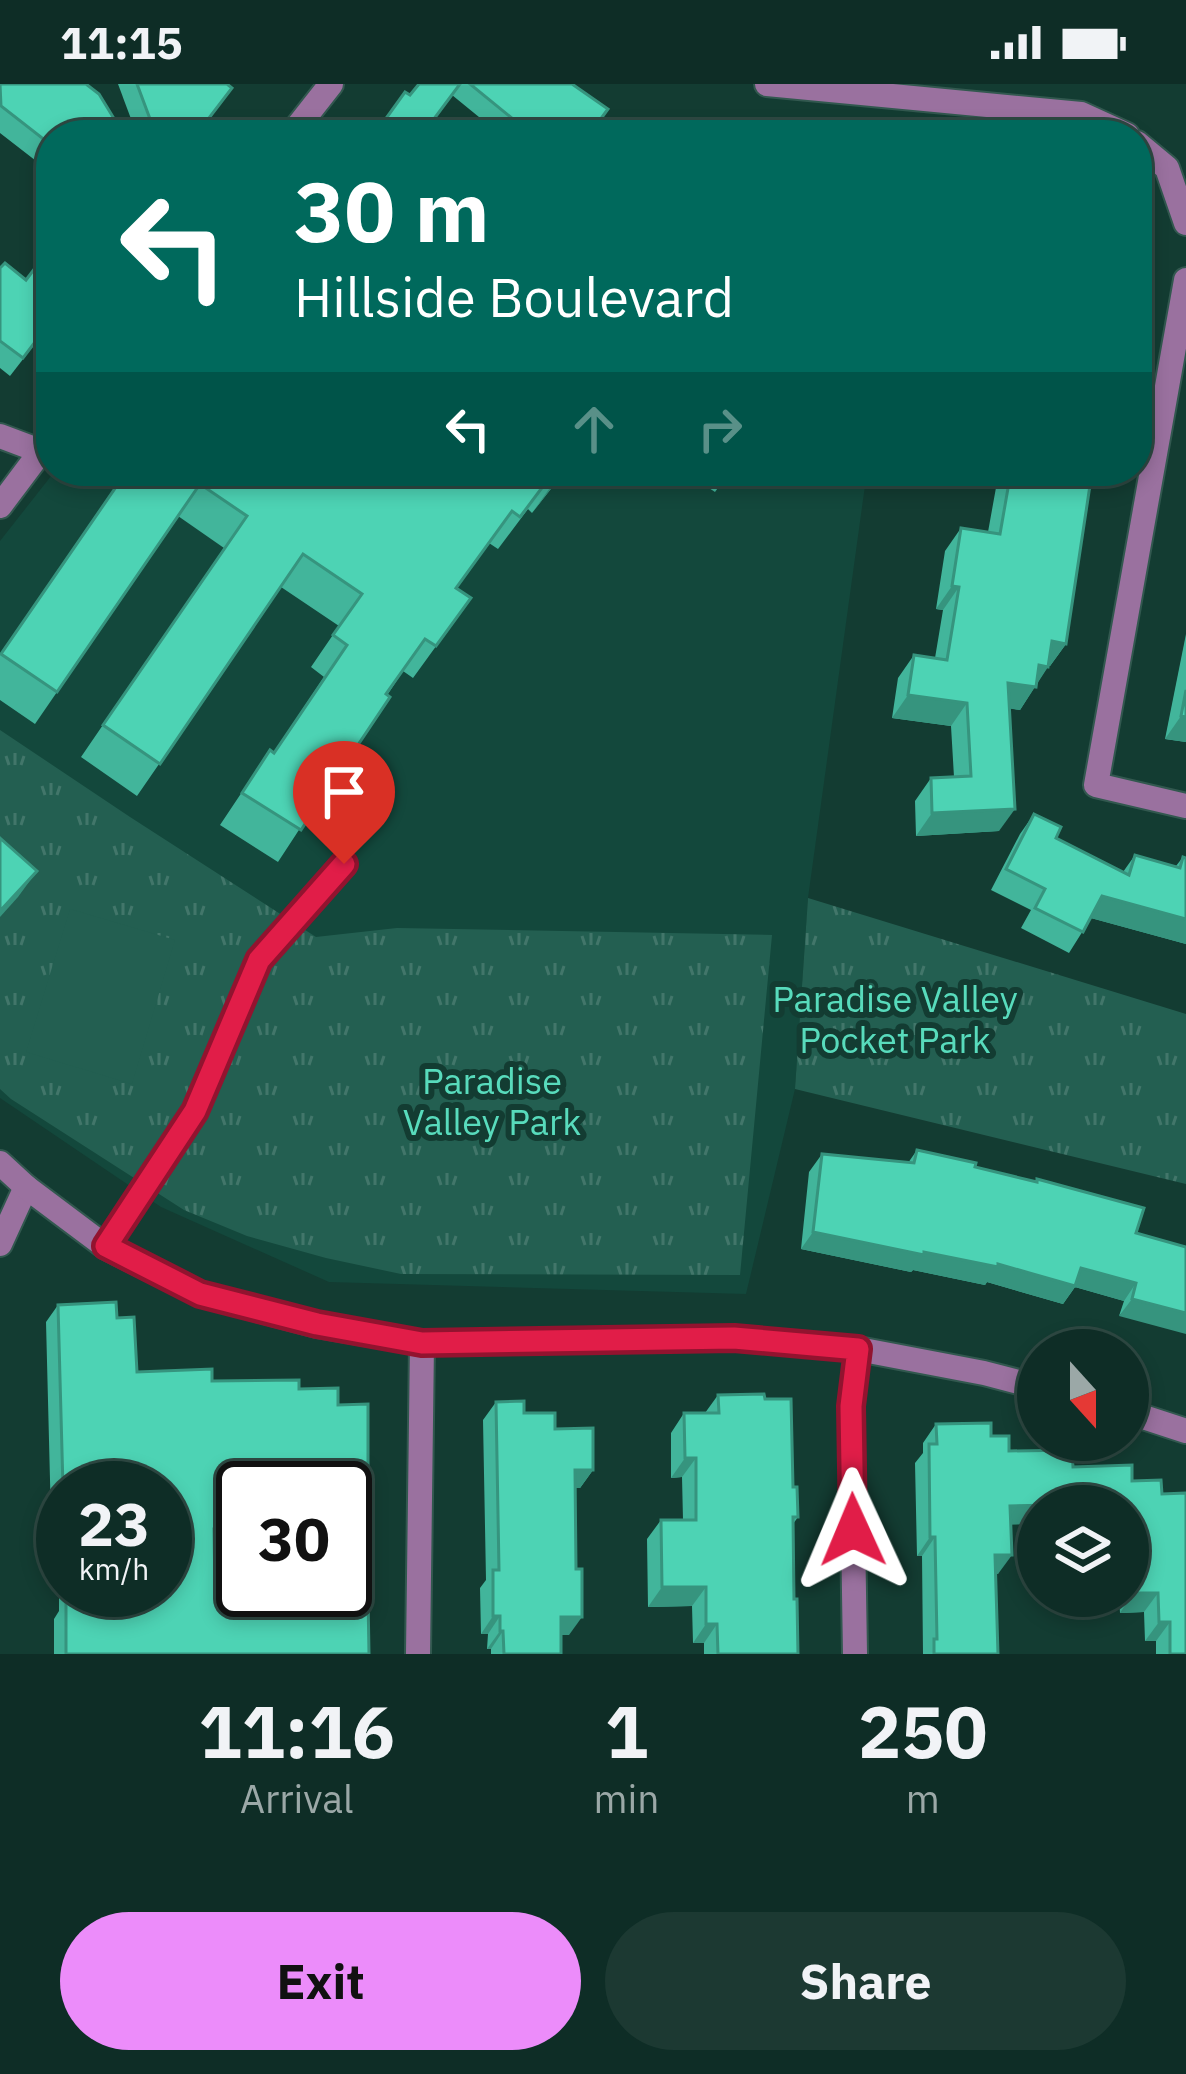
<!DOCTYPE html>
<style>
:root{--surface:#0e2d26;--page:#1c3932;--text:#f1f3f6;--muted:#9ba8a7;--line:#2e4943;--accent:#ec8cfa}
body{margin:0;font-family:"IBM Plex Sans",sans-serif;background:var(--page);color:var(--text);height:100vh;display:flex;flex-direction:column;font-size:45px;white-space:nowrap}
*{box-sizing:border-box;margin:0}
p{font-size:39px;color:var(--muted)}
.icon{flex:none;width:66px;height:66px;fill:none;stroke:currentColor;stroke-width:2;stroke-linecap:round;stroke-linejoin:round}
.map{position:relative;height:1570px;overflow:hidden}
.side{display:flex;flex-direction:column;background:var(--surface);flex:1}
.side>*{flex:none}
.hud{position:absolute;left:36px;top:36px;width:1116px;height:366px;border-radius:48px;box-shadow:0 6px 18px #0003,0 0 0 3px var(--line);background:#00695c;color:#fff;overflow:hidden}
.needle{width:78px;rotate:159deg}
.fabs{position:absolute;left:1017px;top:1245px;display:grid;gap:24px}
.fabs a{display:grid;place-items:center;width:132px;height:132px;border-radius:50%;background:var(--surface);box-shadow:0 6px 18px #0003,0 0 0 3px var(--line);font-size:60px}
.speed{position:absolute;left:36px;top:1377px;display:flex;gap:24px;font-size:60px;font-weight:700;text-align:center}
.speed>*{display:grid;place-content:center;width:156px;height:156px;border-radius:50%;background:var(--surface);box-shadow:0 6px 18px #0003,0 0 0 3px var(--line);line-height:1}
.speed small{font-size:30px;font-weight:400}
.speed .limit{border:6px solid #111;border-radius:18px;background:#fff;color:#111}
.pin{position:absolute;display:grid;place-items:center;width:102px;height:102px;color:#fff;margin:-123px -51px;border-radius:50% 50% 50% 0;rotate:-45deg;box-shadow:0 0 12px #0007}
.pin .icon{rotate:45deg}
.me{position:absolute;width:132px;margin:-66px;rotate:359deg;stroke-linejoin:round;filter:drop-shadow(0 0 9px #0008)}
.turn{display:flex;align-items:center;gap:42px;height:252px;padding:0 60px;font-size:54px}
.turn .icon{width:156px;height:156px;stroke-width:2.5}
.turn b{display:block;font-size:84px;line-height:102px}
.lanes{display:flex;align-items:center;height:114px;padding:0 60px;background:#0003;justify-content:center;gap:60px;direction:ltr}
.lanes .off{opacity:.35}
.eta{display:flex;justify-content:space-evenly;align-items:center;height:204px;text-align:center}
.eta b{font-size:72px;font-weight:800;line-height:84px}
.cta{display:flex;gap:24px;margin-top:auto;padding:24px 60px}
.cta a{flex:1;height:138px;border-radius:72px;background:var(--accent);color:#111;font-size:48px;font-weight:800;line-height:138px;text-align:center}
.cta a+a{background:var(--page);color:var(--text)}
.status{display:flex;justify-content:space-between;align-items:center;height:84px;padding:0 60px;background:var(--surface);direction:ltr}
.status svg{height:33px;fill:currentColor}
.map>svg:first-child{display:block}
.built{fill:#13483c}
.grass{fill:url(#grass-tufts)}
.garden{fill:#235f51}
.lines{fill:none;stroke-linecap:round;stroke-linejoin:round}
.service-casing{stroke:#32584f;stroke-width:22}
.minor-casing{stroke:#32584f;stroke-width:28}
.tertiary-casing{stroke:#32584f;stroke-width:28}
.service{stroke:#9a719f;stroke-width:18}
.minor{stroke:#9a719f;stroke-width:24}
.tertiary{stroke:#9a719f;stroke-width:24}
.wall{fill:#42b59b;fill-rule:evenodd}
.shaded-wall{fill:#36947e}
.building{fill:#4dd3b4;stroke:#36947e;stroke-width:3;fill-rule:evenodd}
.route-casing{stroke:#92132f;stroke-width:30}
.route{stroke:#e11d48;stroke-width:21}
.labels{text-anchor:middle;stroke-width:12;stroke-linejoin:round;paint-order:stroke}
.park-label{font-size:36px;fill:#58dbbc;stroke:#133c32}
</style>
<div class="status"><b>11:15</b><svg viewBox="0 0 49 12"><path d="M0 12V9h3v3zM5 12V6h3v6zM10 12V3h3v9zM15 12V0h3v12zM26 1h20v11H26zM47 4h2v5h-2z"/></svg></div>
<div class="map">
<svg width="1186" height="1570" viewBox="0 0 1186 1570">
<defs>
<pattern id="grass-tufts" width="24" height="20" patternUnits="userSpaceOnUse" patternTransform="scale(3)"><rect width="24" height="20" fill="#235f51"/><path d="M3 7l-1-3M5 7V3M7 7l1-3M15 17l-1-3M17 17v-4M19 17l1-3" fill="none" stroke="#42766a"/></pattern>
</defs>
<rect width="100%" height="100%" fill="#133c32"/>
<!-- built -->
<path class="built" d="M55 387H867L808 814 795 1005 746 1210 329 1198 161 1123 0 1014V457Z"/>
<!-- grass -->
<g class="grass">
<path d="M0 646 130 733 316 853 397 844 772 851 740 1191 401 1190 326 1174 247 1152 184 1126 11 1015 0 1005Z"/>
<path d="M808 814 1186 930V1100L795 1005Z"/>
</g>
<!-- garden -->
<path class="garden" d="M70 825 175 856 132 1000 26 968Z"/>
<g class="lines">
<!-- service casing -->
<g class="service-casing">
<path id="service" d="M106 1163 195 1027 259 876 344 780"/>
</g>
<!-- minor casing -->
<g class="minor-casing">
<g id="minor">
<path d="M767 0 1081 30 1127 51"/>
<path d="M291 51 331 0"/>
<path d="M1137 59 1167 84 1186 139"/>
<path d="M1186 196 1096 701 1186 722"/>
<path d="M0 352 40 367"/>
<path d="M0 422 51 354"/>
<path d="M0 1160 26 1103"/>
<path d="M418 1570 422 1259"/>
<path d="M855 1570 851 1322 858 1265"/>
</g>
</g>
<!-- tertiary casing -->
<g class="tertiary-casing">
<g id="tertiary">
<path d="M0 1079 26 1103 106 1163 200 1210 317 1241 422 1259 734 1254 858 1265 984 1289 1038 1303"/>
<path d="M1128 1328 1186 1347"/>
</g>
</g>
<!-- service -->
<use href="#service" class="service"/>
<!-- minor -->
<use href="#minor" class="minor"/>
<!-- tertiary -->
<use href="#tertiary" class="tertiary"/>
</g>
<!-- wall -->
<g class="wall">
<path d="M0 0 51 51V118L36 106 49 87 0 49Z"/>
<path d="M118 0H227L197 51H137Z"/>
<path d="M419 0H572L589 51H501L452 11 423 51H374L405 8 410 11Z"/>
<path d="M651 37 732 43 736 39 931 51H641Z"/>
<path d="M51 118V145L38 136Z"/>
<path d="M0 184 51 239 10 292 0 284Z"/>
<path d="M111 387H565L532 429 528 425 498 465 489 459 456 504 471 514 413 594 403 587 278 778 220 741 270 666 274 668 324 593 311 583 339 542 281 503 137 712 81 673 224 464 178 432 35 640 0 616V571L122 394Z"/>
<path d="M683 387H730L715 408Z"/>
<path d="M999 387H1102L1089 407 1066 560 1050 582H1048L1020 626 1009 624 999 747 916 752 915 717 931 694 954 693 951 642 892 634 898 594 914 571 935 574 943 526 936 525 945 467 961 444 988 448Z"/>
<path d="M1186 550V658L1165 655Z"/>
<path d="M1034 730 1056 754 1123 788 1135 771 1176 782 1183 773 1186 860 1091 834 1069 869 1021 844 1031 826 991 806 1020 750Z"/>
<path d="M917 1066 975 1083 1136 1149 1186 1163 1119 1232 1124 1217 1075 1203 1063 1220 987 1198 985 1201 913 1186 911 1188 801 1165 809 1088 822 1070 908 1079Z"/>
<path d="M58 1221 117 1234 137 1288 299 1305 338 1321 366 1400 369 1570H54V1535L59 1527V1474H52L46 1238ZM63 1404 165 1506H63ZM345 1404V1506H215L214 1462H243Z"/>
<path d="M718 1311 765 1315 793 1403 798 1433 793 1440 794 1515 798 1570H704V1559H693L692 1522 648 1523 647 1455 661 1436H683L682 1393 671 1394V1349L684 1329H705Z"/>
<path d="M496 1318 524 1329 555 1345 593 1386 580 1404H575L569 1551H561V1570H491V1565H487L488 1550H481L480 1504 486 1496 483 1336Z"/>
<path d="M936 1340 991 1352 1009 1367 1132 1397 1162 1410 1186 1570H1156V1557H1145L1144 1528 1120 1529 1119 1512H1128V1422H1038L1011 1441 998 1490H996L998 1570H923L922 1472H917L915 1379 923 1369V1359Z"/>
</g>
<!-- shaded-wall -->
<g class="shaded-wall">
<path d="M562 387H565L532 429Z"/>
<path d="M1092 388 1102 389 1086 412Z"/>
<path d="M952 502 959 503 943 526 936 525Z"/>
<path d="M1052 557 1066 560 1050 582 1036 580Z"/>
<path d="M1039 581 1048 583 1020 626 992 622 1008 599Z"/>
<path d="M908 611 967 619 951 642 892 634Z"/>
<path d="M1181 632 1186 633V658L1165 655Z"/>
<path d="M1015 725 999 747 916 752 932 729Z"/>
<path d="M37 787 18 813 0 833V827Z"/>
<path d="M1102 812 1186 835V860L1087 833Z"/>
<path d="M813 1148 998 1180 1081 1184 1136 1199 1124 1217 1075 1203 1063 1220 987 1198 985 1201 913 1186 911 1188 801 1165Z"/>
<path d="M1132 1215 1186 1229V1250L1119 1232Z"/>
<path d="M685 1374H696L682 1393 671 1394Z"/>
<path d="M575 1386H593L580 1404H563Z"/>
<path d="M1106 1420 1105 1422H1038V1440L996 1441 1010 1422Z"/>
<path d="M214 1445H243V1462L202 1463Z"/>
<path d="M930 1453H935L922 1472H917Z"/>
<path d="M63 1459V1468L59 1474H52Z"/>
<path d="M995 1471H1012L998 1490H982Z"/>
<path d="M662 1503H706L692 1522 648 1523Z"/>
<path d="M1133 1509H1158L1144 1528 1120 1529Z"/>
<path d="M493 1532H500L488 1550H481Z"/>
<path d="M561 1533H582L569 1551H548Z"/>
<path d="M1159 1538H1170L1156 1557H1145Z"/>
<path d="M706 1540H717L704 1559H693Z"/>
<path d="M500 1547H503L491 1565H487Z"/>
</g>
<!-- building -->
<g class="building">
<path d="M0 0H86L99 10 124 51H51V61L1 22Z"/>
<path d="M137 0H227L232 4 196 51H156Z"/>
<path d="M419 0H460L422 51H397L382 40 405 8 410 11Z"/>
<path d="M470 0H572L608 25 589 51H519L524 44Z"/>
<path d="M651 37 736 43V39L792 38 931 51H650Z"/>
<path d="M1137 116 1144 117 1141 147 1137 146Z"/>
<path d="M51 163V237L23 274 0 257V184L5 179 26 196Z"/>
<path d="M127 387H562L555 397 550 393 520 433 512 427 456 504 471 514 436 562 425 555 386 610 390 613 301 746 242 709 270 666 274 669 347 561 333 551 362 510 303 470 160 680 103 641 247 432 200 400 57 608 1 570Z"/>
<path d="M1011 387H1102V389L1092 388 1066 560 1052 557 1048 583 1039 581 1036 603 1008 599 1015 725 932 729 931 694 971 692 967 619 908 611 914 571 947 576 959 503 952 502 961 444 1000 450Z"/>
<path d="M1186 606V633L1181 632Z"/>
<path d="M1034 730 1061 743 1056 754 1129 791 1135 771 1180 784 1183 773 1186 774V835L1102 812 1083 848 1035 824 1045 805 1006 785Z"/>
<path d="M0 754 37 787 0 827Z"/>
<path d="M917 1066 976 1079 975 1083 1037 1098V1095L1144 1124 1136 1149 1186 1163V1229L1132 1215 1136 1199 1081 1184 1075 1202 998 1180V1183L924 1168V1171L813 1148 822 1070 914 1079Z"/>
<path d="M116 1218 117 1234 134 1233 137 1288 212 1285V1297L299 1296V1305L338 1304V1321L368 1320V1396H366L369 1570H66V1517H71V1506H165V1404H63L58 1221ZM243 1404H345V1506H278V1508L215 1506 214 1445H243Z"/>
<path d="M764 1310 765 1315H791L793 1403H797L798 1433H793L794 1515H797L798 1570H718L717 1540H706V1503H662L661 1436H696V1374H685L684 1329H719L718 1311Z"/>
<path d="M524 1317V1329H555V1345L593 1344V1386H575L576 1485H582V1533H561V1570H504L503 1547H500V1532H493V1486H499L496 1318Z"/>
<path d="M991 1339V1352H1009V1367L1072 1366 1073 1383 1132 1381V1397L1161 1396 1162 1410 1186 1409V1570H1170V1538H1159L1158 1509H1133L1132 1456H1128V1422H1106V1420L1010 1422 1012 1471H995L998 1570H934V1555H937L935 1453H930L929 1360H937L936 1340Z"/>
</g>
<g class="lines">
<!-- route casing -->
<g class="route-casing">
<path id="route" d="M344 780 259 876 195 1027 106 1162 200 1210 317 1240 422 1259 734 1254 858 1265 851 1322 853 1446"/>
</g>
<!-- route -->
<use href="#route" class="route"/>
</g>
<g class="labels">
<!-- park labels -->
<g class="park-label">
<text x="895" y="928">Paradise Valley<tspan x="895" dy="41">Pocket Park</tspan></text>
<text x="492" y="1010">Paradise<tspan x="492" dy="41">Valley Park</tspan></text>
</g>
</g>
</svg>
<div class="fabs">
<a><svg class="needle" viewBox="-14 -14 28 28"><path d="M0-13l5 13h-10z" fill="#e53935"/><path d="M0 13l5-13h-10z" fill="#9ba8a7"/></svg></a>
<a><svg class="icon" aria-label="layers" viewBox="0 0 24 24"><path d="M12 4l9 5-9 5-9-5zM3 14l9 5 9-5"/></svg></a>
</div>
<div class="speed"><div>23<small>km/h</small></div><div class="limit">30</div></div>
<div class="pin" style="left:344px;top:780px;background:#d93025"><svg class="icon" aria-label="arrive" viewBox="0 0 24 24"><path d="M6 21V4h12l-3 4 3 4H6"/></svg></div>
<svg class="me" style="left:853px;top:1446px" viewBox="-20 -20 40 40"><path d="M0-17L14 15 0 8-14 15z" fill="#e11d48" stroke="#fff" stroke-width="4"/></svg>
<div class="hud">
<div class="turn"><svg class="icon" aria-label="left" viewBox="0 0 24 24"><path d="M17 20v-9H6M10 6l-5 5 5 5"/></svg><div><b>30 m</b>Hillside Boulevard</div></div>
<div class="lanes"><svg class="icon" aria-label="left" viewBox="0 0 24 24"><path d="M17 20v-9H6M10 6l-5 5 5 5"/></svg><svg class="icon off" aria-label="ahead" viewBox="0 0 24 24"><path d="M12 20V5M6 11l6-6 6 6"/></svg><svg class="icon off" aria-label="right" viewBox="0 0 24 24"><path d="M7 20v-9h11M14 6l5 5-5 5"/></svg></div>
</div>
</div>
<section class="side">
<div class="eta">
<div><b>11:16</b><p>Arrival</p></div>
<div><b>1</b><p>min</p></div>
<div><b>250</b><p>m</p></div>
</div>
<div class="cta"><a>Exit</a><a>Share</a></div>
</section>
